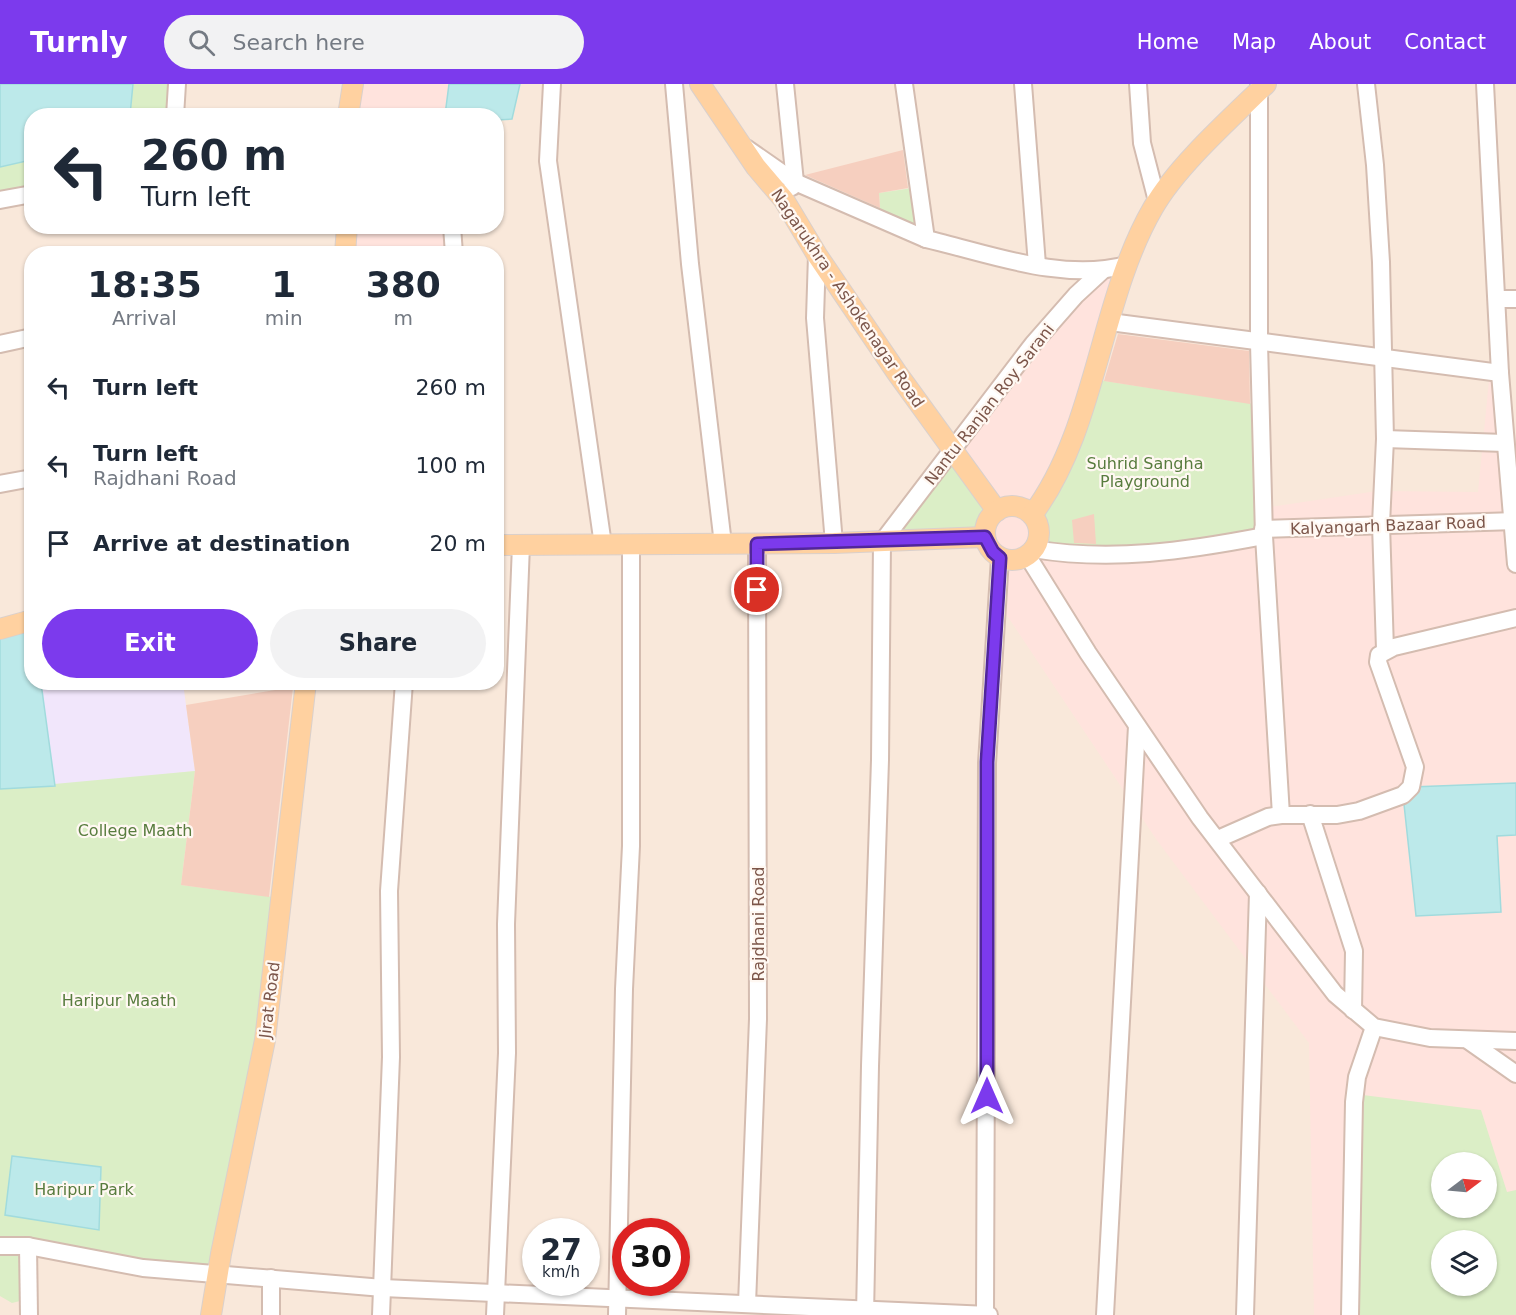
<!DOCTYPE html>
<style>
:root{--surface:#fff;--page:#f2f2f3;--text:#1f2937;--muted:#747a83;--accent:#7c3aed}
body{margin:0;font-family:"DejaVu Sans",sans-serif;background:var(--page);color:var(--text);height:100vh;display:flex;flex-direction:column;font-size:22px;white-space:nowrap}
*{box-sizing:border-box;margin:0}
p{font-size:20px;color:var(--muted)}
.icon{flex:none;width:33px;height:33px;fill:none;stroke:currentColor;stroke-width:2;stroke-linecap:round;stroke-linejoin:round}
.map{position:relative;flex:1;overflow:hidden}
.drawer{position:absolute;left:24px;top:162px;width:480px;height:444px;display:flex;flex-direction:column;background:var(--surface);border-radius:24px;box-shadow:0 2px 4px #0004}
.drawer>*{flex:none}
.top-card{position:absolute;left:24px;top:24px;width:480px;height:126px;border-radius:24px;box-shadow:0 2px 4px #0004;background:#fff;color:var(--text);overflow:hidden}
.needle{width:39px;rotate:74deg}
.tools{position:absolute;left:1431px;top:1068px;display:grid;gap:12px}
.tools a{display:grid;place-items:center;width:66px;height:66px;border-radius:50%;background:var(--surface);box-shadow:0 2px 4px #0004;font-size:30px}
.speed{position:absolute;left:522px;top:1134px;display:flex;gap:12px;font-size:30px;font-weight:700;text-align:center}
.speed>*{display:grid;place-content:center;width:78px;height:78px;border-radius:50%;background:var(--surface);box-shadow:0 2px 4px #0004;line-height:1}
.speed small{font-size:15px;font-weight:400}
.speed .limit{border:9px solid #d22;background:#fff;color:#111}
.pin{position:absolute;display:grid;place-items:center;width:51px;height:51px;color:#fff;margin:-26px;border:3px solid #fff;border-radius:50%;box-shadow:0 2px 6px #0007}
.me{position:absolute;width:66px;margin:-33px;rotate:0deg;stroke-linejoin:round;filter:drop-shadow(0 0 4px #0008)}
.turn{display:flex;align-items:center;gap:21px;height:126px;padding:0 18px;font-size:27px}
.turn .icon{width:78px;height:78px;stroke-width:2.5}
.turn b{display:block;font-size:42px;line-height:51px}
.eta{display:flex;justify-content:space-evenly;align-items:center;height:102px;text-align:center}
.eta b{font-size:36px;font-weight:700;line-height:42px}
.button{display:flex;gap:12px;margin-top:auto;padding:12px 18px}
.button a{flex:1;height:69px;border-radius:36px;background:var(--accent);color:#fff;font-size:24px;font-weight:700;line-height:69px;text-align:center}
.button a+a{background:var(--page);color:var(--text)}
ul{padding:0;list-style:none}
li{display:flex;align-items:center;gap:18px;height:78px;padding:0 18px}
li div{flex:1}
li b{display:block;font-size:22px}
li em{font-style:normal}
header{display:flex;align-items:center;gap:36px;box-sizing:border-box;height:84px;padding:0 30px;background:var(--accent);color:#fff}
header strong{font-size:28px}
nav{display:flex;gap:33px;margin-inline-start:auto;font-size:21px}
.search{width:420px;height:54px;background:var(--page);display:flex;align-items:center;gap:15px;box-sizing:border-box;padding:0 21px;border-radius:33px;color:var(--muted);font-size:22px}
.map>svg:first-child{display:block}
.residential{fill:#f9e8da;fill-rule:evenodd}
.commercial{fill:#ffe3dd;fill-rule:evenodd}
.education{fill:#f1e6fb}
.green{fill:#dbeec6;fill-rule:evenodd}
.water{fill:#bce9ea;stroke:#a1dbdd;stroke-width:1.5}
.building{fill:#f6cfbf}
.lines{fill:none;stroke-linecap:round;stroke-linejoin:round}
.minor-casing{stroke:#d4bcb0;stroke-width:20}
.major-casing{stroke:#dad0cc;stroke-width:22}
.minor{stroke:#fff;stroke-width:16}
.major{stroke:#ffd1a0;stroke-width:20}
.route-casing{stroke:#51269a;stroke-width:15}
.route{stroke:#7c3aed;stroke-width:10}
.labels{text-anchor:middle;stroke-width:4.5;stroke-linejoin:round;paint-order:stroke}
.street-label{font-size:16px;fill:#7c564a;stroke:#fff8f2}
.park-label{font-size:16px;fill:#587c3e;stroke:#fff8f2}
</style>
<header>
<strong>Turnly</strong>
<div class="search"><svg class="icon" aria-label="search" viewBox="0 0 24 24"><circle cx="10" cy="10" r="6"/><path d="M15 15l6 6"/></svg>Search here</div>
<nav><a>Home</a><a>Map</a><a>About</a><a>Contact</a></nav>
</header>
<div class="map">
<svg width="1516" height="1231" viewBox="0 0 1516 1231">
<rect width="100%" height="100%" fill="#fef4ea"/>
<!-- residential -->
<path class="residential" d="M0 0H1516V1231H0ZM32 32H496V142H32ZM32 170H496V598H32ZM1442 1078H1486V1124H1442ZM536 1148H586V1198H536ZM626 1148H676V1198H626ZM1442 1156H1486V1202H1442Z"/>
<!-- commercial -->
<g class="commercial">
<path d="M353 0H449L445 31 348 32Z"/>
<path d="M347 143H454L456 169 345 170Z"/>
<path d="M1127 181 1089 303 1263 424 1377 407 1478 408 1497 215 1516 372V1231H1314L1309 959 1156 755 998 518 991 418 954 366 1076 211ZM1442 1078H1486V1124H1442ZM1442 1156H1486V1202H1442Z"/>
</g>
<!-- education -->
<path class="education" d="M41 599H183L195 687 55 702Z"/>
<!-- green -->
<g class="green">
<path d="M133 0H170L169 31 130 32Z"/>
<path d="M31 76V110L0 116V83Z"/>
<path d="M919 103 926 155 881 136 879 109Z"/>
<path d="M1092 295 1261 321 1264 452 1192 466 1033 465 1038 448 1036 439Z"/>
<path d="M954 366 997 427 985 453 882 458Z"/>
<path d="M195 687 181 801 281 814 218 1189 28 1162V1215L12 1219 0 1212V705Z"/>
<path d="M1355 1010 1481 1026 1507 1108 1516 1106V1231H1350ZM1442 1078H1486V1124H1442ZM1442 1156H1486V1202H1442Z"/>
</g>
<!-- water -->
<g class="water">
<path d="M0 0H133L130 31 32 32 31 76 0 83Z"/>
<path d="M449 0H520L512 35 497 36 496 32 445 31Z"/>
<path d="M31 536 32 598 41 599 55 702 0 705V545Z"/>
<path d="M1516 699V751L1497 752 1501 828 1416 832 1403 711 1411 703Z"/>
<path d="M12 1072 101 1083 99 1146 5 1131Z"/>
</g>
<!-- building -->
<g class="building">
<path d="M903 66 908 104 879 109 880 124 805 91Z"/>
<path d="M1118 250 1249 267 1250 320 1104 297Z"/>
<path d="M1094 430 1096 460 1074 459 1072 436Z"/>
<path d="M293 603 269 813 181 801 195 687 186 621Z"/>
</g>
<g class="lines">
<!-- minor casing -->
<g class="minor-casing">
<g id="minor">
<path d="M552 0 548 77 603 461"/>
<path d="M674 0 690 180 723 460"/>
<path d="M785 0 795 98 792 103"/>
<path d="M904 0 926 155C991 170 1061 198 1127 181"/>
<path d="M1023 0 1037 181"/>
<path d="M1138 0 1142 59 1157 117"/>
<path d="M1259 0V259L1264 452 1281 731"/>
<path d="M1366 0 1375 81 1381 178 1385 355 1381 440 1385 566"/>
<path d="M1485 0 1500 289 1516 480"/>
<path d="M175 32 177 0"/>
<path d="M746 64 795 98 926 155"/>
<path d="M0 116 32 110"/>
<path d="M452 142 454 170"/>
<path d="M817 171 815 234 834 459"/>
<path d="M1497 215H1516"/>
<path d="M1110 238 1500 289"/>
<path d="M0 260 32 253"/>
<path d="M1385 355 1505 359"/>
<path d="M0 400 32 394"/>
<path d="M1263 445 1516 437"/>
<path d="M1033 465C1112 478 1186 467 1264 452"/>
<path d="M1027 471 1088 569 1200 734 1335 910 1374 943 1430 954 1516 957"/>
<path d="M1310 730 1354 867 1353 926"/>
<path d="M1218 755 1268 733 1281 731H1337L1359 727 1403 711 1411 703 1415 683 1378 578 1379 571 1394 563 1516 534"/>
<path d="M1469 957 1516 990"/>
<path d="M0 1162H28L143 1184 383 1204 989 1231"/>
<path d="M28 1162 29 1231"/>
<path d="M271 1194V1231"/>
<path d="M747 1220 758 935 757 460"/>
<path d="M381 1231 391 973 389 807 404 598"/>
<path d="M495 1231 507 969 506 840 521 461"/>
<path d="M617 1231 624 905 631 762V461"/>
<path d="M865 1231 870 982 880 676 882 458 1033 260 1076 211 1102 187"/>
<path d="M985 1231 987 679 1000 474"/>
<path d="M1105 1231 1137 642"/>
<path d="M1245 1231 1258 809"/>
<path d="M1350 1231 1354 1018 1357 993 1374 943"/>
</g>
</g>
<!-- major casing -->
<g class="major-casing">
<g id="major">
<path d="M700 0 756 83 784 116 817 171 897 289 997 427"/>
<path d="M348 32 353 0"/>
<path d="M345 170 347 142"/>
<circle cx="1012" cy="449" r="27"/>
<path d="M1032 431C1097 345 1099 217 1153 124 1177 82 1230 35 1266 0"/>
<path d="M496 461 834 459 985 453"/>
<path d="M0 545 32 536"/>
<path d="M211 1231 221 1170 265 956 306 598"/>
</g>
</g>
<!-- minor -->
<use href="#minor" class="minor"/>
<!-- major -->
<use href="#major" class="major"/>
</g>
<g class="lines">
<!-- route casing -->
<g class="route-casing">
<path id="route" d="M757 506V460L985 453 993 468 1000 474 987 678V1012"/>
</g>
<!-- route -->
<use href="#route" class="route"/>
</g>
<g class="labels">
<!-- street labels -->
<g class="street-label">
<text transform="translate(848 214) rotate(56)" y="6">Nagarukhra - Ashokenagar Road</text>
<text transform="translate(989 320) rotate(-52)" y="6">Nantu Ranjan Roy Sarani</text>
<text transform="translate(1388 441) rotate(-2)" y="6">Kalyangarh Bazaar Road</text>
<text transform="translate(758 840) rotate(-90)" y="6">Rajdhani Road</text>
<text transform="translate(269 916) rotate(-83)" y="6">Jirat Road</text>
</g>
<!-- park labels -->
<g class="park-label">
<text x="1145" y="385">Suhrid Sangha<tspan x="1145" dy="18">Playground</tspan></text>
<text x="135" y="752">College Maath</text>
<text x="119" y="922">Haripur Maath</text>
<text x="84" y="1111">Haripur Park</text>
</g>
</g>
</svg>
<div class="tools">
<a><svg class="needle" viewBox="-14 -14 28 28"><path d="M0-13l5 13h-10z" fill="#e53935"/><path d="M0 13l5-13h-10z" fill="#747a83"/></svg></a>
<a><svg class="icon" aria-label="layers" viewBox="0 0 24 24"><path d="M12 4l9 5-9 5-9-5zM3 14l9 5 9-5"/></svg></a>
</div>
<div class="speed"><div>27<small>km/h</small></div><div class="limit">30</div></div>
<div class="pin" style="left:757px;top:506px;background:#d93025"><svg class="icon" aria-label="arrive" viewBox="0 0 24 24"><path d="M6 21V4h12l-3 4 3 4H6"/></svg></div>
<svg class="me" style="left:987px;top:1012px" viewBox="-20 -20 40 40"><path d="M0-17L14 15 0 8-14 15z" fill="#7c3aed" stroke="#fff" stroke-width="4"/></svg>
<div class="top-card">
<div class="turn"><svg class="icon" aria-label="left" viewBox="0 0 24 24"><path d="M17 20v-9H6M10 6l-5 5 5 5"/></svg><div><b>260 m</b>Turn left</div></div>
</div>
<section class="drawer">
<div class="eta">
<div><b>18:35</b><p>Arrival</p></div>
<div><b>1</b><p>min</p></div>
<div><b>380</b><p>m</p></div>
</div>
<ul>
<li><svg class="icon" aria-label="left" viewBox="0 0 24 24"><path d="M17 20v-9H6M10 6l-5 5 5 5"/></svg><div><b>Turn left</b></div><em>260 m</em></li>
<li><svg class="icon" aria-label="left" viewBox="0 0 24 24"><path d="M17 20v-9H6M10 6l-5 5 5 5"/></svg><div><b>Turn left</b><p>Rajdhani Road</p></div><em>100 m</em></li>
<li><svg class="icon" aria-label="arrive" viewBox="0 0 24 24"><path d="M6 21V4h12l-3 4 3 4H6"/></svg><div><b>Arrive at destination</b></div><em>20 m</em></li>
</ul>
<div class="button"><a>Exit</a><a>Share</a></div>
</section>
</div>
